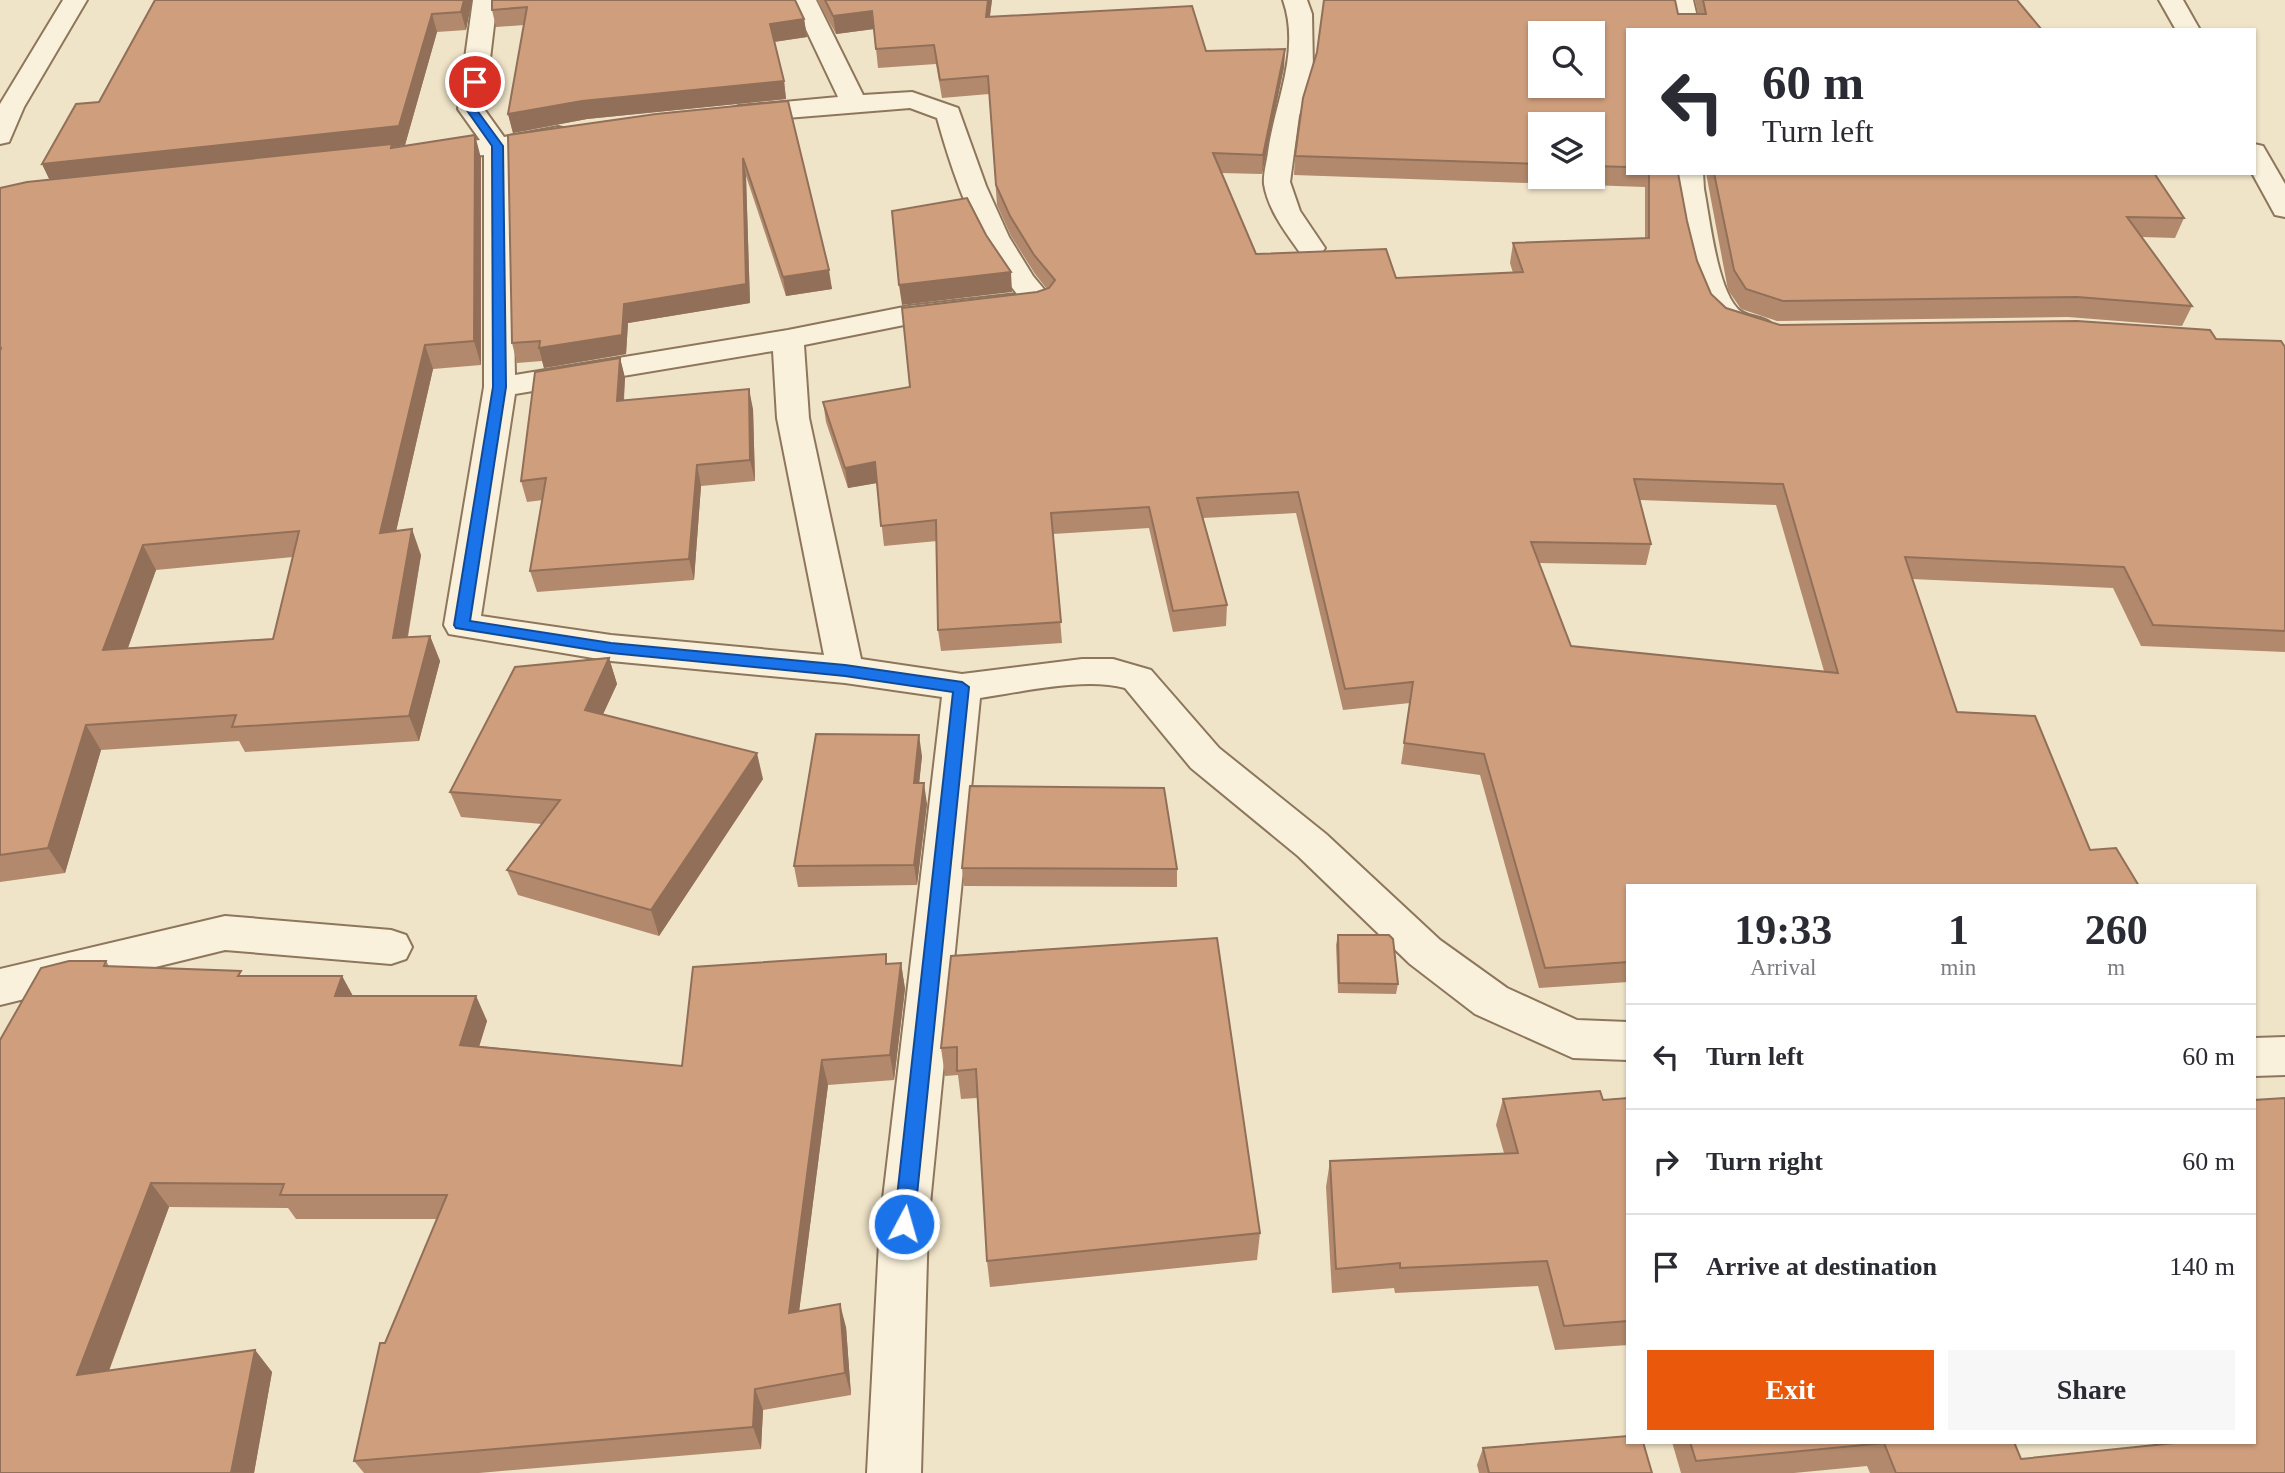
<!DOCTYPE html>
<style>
:root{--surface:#fff;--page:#f7f7f7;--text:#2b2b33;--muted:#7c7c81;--line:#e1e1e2;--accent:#ea580c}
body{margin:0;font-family:Georgia,serif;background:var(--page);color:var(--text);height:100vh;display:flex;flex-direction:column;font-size:26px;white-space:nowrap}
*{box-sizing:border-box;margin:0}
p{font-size:23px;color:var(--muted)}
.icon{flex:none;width:38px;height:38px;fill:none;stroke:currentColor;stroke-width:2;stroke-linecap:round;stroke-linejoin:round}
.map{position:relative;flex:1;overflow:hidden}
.side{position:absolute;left:1626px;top:884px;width:630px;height:560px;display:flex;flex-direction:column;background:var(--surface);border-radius:0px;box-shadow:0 2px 5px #0004}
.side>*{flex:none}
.top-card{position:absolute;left:1626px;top:28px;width:630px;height:147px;border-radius:0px;box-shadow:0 2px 5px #0004;background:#fff;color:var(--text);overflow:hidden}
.buttons{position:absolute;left:1528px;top:21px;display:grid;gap:14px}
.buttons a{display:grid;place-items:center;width:77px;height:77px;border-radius:0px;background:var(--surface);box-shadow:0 2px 5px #0004;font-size:35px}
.pin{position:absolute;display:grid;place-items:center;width:60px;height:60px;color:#fff;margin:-30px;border:4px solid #fff;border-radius:50%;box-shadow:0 2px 7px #0007}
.me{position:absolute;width:77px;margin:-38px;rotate:6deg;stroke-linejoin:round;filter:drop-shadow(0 0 5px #0008)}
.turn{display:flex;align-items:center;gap:24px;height:147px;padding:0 21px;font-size:32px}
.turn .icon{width:91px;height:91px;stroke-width:2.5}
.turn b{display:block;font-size:49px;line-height:60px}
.eta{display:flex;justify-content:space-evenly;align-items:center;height:119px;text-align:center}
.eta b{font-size:42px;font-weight:600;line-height:49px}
.cta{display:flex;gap:14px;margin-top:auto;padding:14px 21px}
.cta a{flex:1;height:80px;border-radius:0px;background:var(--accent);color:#fff;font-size:28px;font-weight:600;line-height:80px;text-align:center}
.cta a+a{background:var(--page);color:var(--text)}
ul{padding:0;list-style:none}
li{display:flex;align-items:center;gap:21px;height:105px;padding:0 21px;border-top:2px solid var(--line)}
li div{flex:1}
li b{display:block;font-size:26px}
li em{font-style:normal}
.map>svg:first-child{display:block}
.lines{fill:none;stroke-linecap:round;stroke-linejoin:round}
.minor-casing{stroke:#8d765c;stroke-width:4}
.minor{fill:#faf1dc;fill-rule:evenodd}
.wall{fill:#b2896c;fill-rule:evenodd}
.shaded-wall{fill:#916f58}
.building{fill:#cf9f7d;stroke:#916f58;stroke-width:2;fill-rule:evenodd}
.route{fill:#1a73e8;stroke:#114b97;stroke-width:2}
</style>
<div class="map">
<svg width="2285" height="1473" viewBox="0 0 2285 1473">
<rect width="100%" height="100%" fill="#f0e4c8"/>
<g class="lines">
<!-- minor casing -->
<g class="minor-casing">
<g id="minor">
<path d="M63 0H87L24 107 9 142 0 144V104Z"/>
<path d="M473 0H497L484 109 504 137 558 127 567 129 571 135 567 141 510 151 515 375 788 330 909 306 1017 294C977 244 954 179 937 118L910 108 739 122 730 119 726 114 730 109 739 106 838 97 792 0H816L863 95 912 92 958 108 986 186 1009 237 1033 276 1053 300 1048 306 1038 309 909 324 804 345 809 418 861 659 962 674 1082 659H1113L1151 670 1219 748 1326 834 1440 940 1507 988 1577 1020 1628 1022V1060L1573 1058 1475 1014 1410 964 1298 856 1191 768 1125 688C1084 677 1022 692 980 698L928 1224 921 1473H867L880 1224 942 697 845 683 611 661 449 634 444 625 484 387V155L427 161 418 159 414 153 418 147 480 140 458 109ZM773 351 777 418 824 655 611 635 481 616 515 394Z"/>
<path d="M1283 0H1307L1312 14 1313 70 1299 116 1290 182 1300 211 1325 248 1321 254 1311 257 1301 254C1286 233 1268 210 1264 184 1263 174 1267 161 1268 152 1275 101 1301 51 1283 0Z"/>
<path d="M1669 0H1693L1700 30H1676Z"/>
<path d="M2159 0H2183L2200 30H2176Z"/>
<path d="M2254 144 2263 146 2285 184V217L2275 215 2252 173Z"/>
<path d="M1677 173H1703L1704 189C1710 220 1717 286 1737 308 1746 319 1765 314 1774 327L1770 333 1759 336 1748 333 1717 323 1713 317 1696 291 1676 189Z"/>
<path d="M225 916 391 930 406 935 412 947 406 959 391 964 225 950 0 1005V969Z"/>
<path d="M2285 1037V1075L2254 1076V1038Z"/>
</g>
</g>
<!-- minor -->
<use href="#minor" class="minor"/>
</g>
<!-- wall -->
<g class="wall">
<path d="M155 0H472L466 30 437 32 405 145 393 147 481 158V365L433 369 396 531 421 555 408 637 430 636 440 661 419 741 245 752 239 741 101 750 65 873 0 882V188L50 180 42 164 99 102ZM293 557 273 639 128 648 156 570Z"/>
<path d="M492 0 804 19 807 37 774 42 784 81 786 99 587 119 513 133 508 114 524 25 496 27 492 10Z"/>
<path d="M817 0H992L990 17 1192 6 1206 51 1285 49 1284 67 1262 174 1221 173 1256 254 1386 249 1396 278 1513 273 1510 263 1513 243 1645 238V187L1294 175 1295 156 1303 98 1317 52 1324 0H1675L1678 14H1698L1695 0H2017L2042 30H1628V173H1678L1687 221 1697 261 1711 294 1726 308 1780 325 2077 321 2210 330 2216 339 2281 341 2285 347V652L2141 646 2113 588 1912 579 1957 712 2035 716 2090 850 2116 848 2139 886H1628V982L1539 988 1480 775 1401 764 1410 703 1343 710 1296 513 1203 518 1227 605 1226 626 1173 632 1149 528 1053 534 1062 643 941 651 938 630 937 541 884 546 877 483 848 488 826 422 823 402 910 387 902 308 1037 292 1047 289 1035 274 1011 236 997 205 989 94 942 98 936 64 878 68 874 29 836 34ZM1540 33H1592V86H1540ZM1540 124H1592V177H1540ZM1640 500 1776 505 1824 671 1571 646 1539 563 1646 565 1651 544Z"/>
<path d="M788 101 832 289 786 296 746 176 750 303 628 323 626 354 544 368 542 361 517 363 512 343Z"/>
<path d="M1706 173H2154L2184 218 2175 238 2142 237 2192 306 2182 326 2068 317 1777 321 1741 309 1728 290Z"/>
<path d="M620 358 625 378 624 401 753 409 755 481 701 486 694 580 537 592 530 571 543 500 527 502 521 481Z"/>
<path d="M609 658 617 684 603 714 763 779 659 936 518 895 507 870 542 824 461 817 450 792Z"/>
<path d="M922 756 919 783 927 804 917 885 798 887 794 866Z"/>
<path d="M962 868 1177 869V887L964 886Z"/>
<path d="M1338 935 1398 984 1396 994 1338 993 1336 945Z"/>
<path d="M951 956 1260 1233 1257 1260 990 1287 987 1261 977 1098 961 1099 958 1075 945 1076 941 1048Z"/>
<path d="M106 961 109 966 244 976H342L353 996H476L487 1021 479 1046 682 1066 888 964 901 963 905 989 894 1080 828 1085 799 1311 846 1327 851 1395 763 1410 761 1449 479 1473H364L354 1461 385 1343 437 1219H296L288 1208 169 1207 109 1371 255 1350 272 1372 254 1473H0Z"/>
<path d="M1628 1098V1345L1555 1350 1538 1286 1395 1293 1394 1288 1332 1293 1326 1187 1330 1161 1504 1153 1496 1125 1503 1099 1603 1100Z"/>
<path d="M1672 1442H2014L2021 1459 2285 1473H1870L1867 1466 1794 1473H1681Z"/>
<path d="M1483 1448 1652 1473H1479L1477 1465Z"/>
</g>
<!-- shaded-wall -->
<g class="shaded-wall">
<path d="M464 0H472L466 30 461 12Z"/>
<path d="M988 0H992L987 35 986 17Z"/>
<path d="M872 11 874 29 836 34 833 16Z"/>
<path d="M432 14 437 32 405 145 393 147 399 167 51 183 42 164Z"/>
<path d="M804 19 807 37 773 42 770 24Z"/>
<path d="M1285 49 1284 67 1262 174 1263 155Z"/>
<path d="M784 81 786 99 587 119 513 133 508 114 582 101Z"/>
<path d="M475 135 481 158V365L474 341Z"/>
<path d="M743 158 746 176 750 303 628 323 626 354 544 368 539 348Z"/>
<path d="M829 270 832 289 786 296 783 277Z"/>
<path d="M1011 272 1012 292 902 305 899 285Z"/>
<path d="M425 345 433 369 390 558 380 533Z"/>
<path d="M620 358 625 378 622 422 617 401Z"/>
<path d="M749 389 753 409 755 481 750 460Z"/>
<path d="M875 462 877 483 848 488 845 468Z"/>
<path d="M697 465 701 486 694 580 689 559Z"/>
<path d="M412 529 421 555 403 663 393 638Z"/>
<path d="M143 545 156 570 118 675 103 650Z"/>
<path d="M430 636 440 661 419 741 409 716Z"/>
<path d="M609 658 617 684 593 736 585 710Z"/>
<path d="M86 725 101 750 65 873 48 848Z"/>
<path d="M919 735 922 756 917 804 914 783Z"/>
<path d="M757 753 763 779 659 936 651 910Z"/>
<path d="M924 783 927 804 917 885 914 865Z"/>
<path d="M901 963 905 989 894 1080 890 1055Z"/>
<path d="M342 976 356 1002 335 996Z"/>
<path d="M476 996 487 1021 472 1070 460 1045Z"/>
<path d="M822 1060 828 1085 796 1336 789 1313Z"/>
<path d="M151 1183 169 1207 99 1397 77 1375Z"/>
<path d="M840 1304 846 1327 851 1395 845 1373Z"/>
<path d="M255 1350 272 1372 254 1473H231Z"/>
<path d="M755 1389 763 1410 761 1449 753 1427Z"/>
</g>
<!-- building -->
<g class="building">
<path d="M155 0H464L461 12 432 14 399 126 42 164 76 104 99 102Z"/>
<path d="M492 0H795L804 19 770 24 784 81 582 101 508 114 527 7 492 10Z"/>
<path d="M825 0H988L986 17 1192 6 1206 51 1285 49 1263 155 1213 153 1256 254 1386 249 1396 278 1523 272 1513 243 1649 238V173H1678L1687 221 1697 261 1711 294 1726 308 1780 325 2077 321 2210 330 2216 339 2281 341 2285 347V631L2153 625 2124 567 1905 557 1957 712 2035 716 2090 850 2116 848 2139 886H1628V962L1545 968 1484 754 1404 743 1413 682 1345 689 1298 492 1197 498 1227 605 1173 611 1149 507 1051 513 1061 622 938 630 936 520 881 526 875 462 845 468 823 402 910 387 902 308 1037 292 1049 288 1055 280 1034 255 1010 216 996 185 988 76 940 80 934 45 876 49 872 11 833 16ZM1634 479 1783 484 1838 673 1571 646 1531 542 1651 544Z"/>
<path d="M1324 0H1675L1678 14H1706L1703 0H2017L2042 30H1628V167L1592 166V124H1540V164L1295 156 1303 98 1317 52ZM1540 33H1592V86H1540Z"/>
<path d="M788 101 829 270 783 277 743 158 746 284 624 304 622 335 539 348 540 341 512 343 508 135 656 114Z"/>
<path d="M475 135 474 341 425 345 380 533 412 529 393 638 430 636 409 716 232 727 236 715 86 725 48 848 0 855V351L1 348H0V188L27 182 392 144 391 148ZM299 531 273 639 103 650 143 545Z"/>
<path d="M1714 173H2154L2184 218 2127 217 2192 306 2077 297 1783 301 1746 289 1734 270Z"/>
<path d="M967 198 986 235 1011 272 899 285 892 211Z"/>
<path d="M620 358 617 401 749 389 750 460 697 465 689 559 530 571 546 478 521 481 535 372Z"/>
<path d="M609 658 585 710 757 753 651 910 507 870 560 800 450 792 515 667Z"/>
<path d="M816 734 919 735 914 783H924L914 865 794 866Z"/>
<path d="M970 786 1164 788 1177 869 962 868Z"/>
<path d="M1338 935H1389L1393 939 1398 984 1339 983Z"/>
<path d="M1217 938 1260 1233 987 1261 976 1069 957 1071V1047L941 1048 951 956Z"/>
<path d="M886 954V964L901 963 890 1055 822 1060 789 1313 840 1304 845 1373 755 1389 753 1427 354 1461 380 1343H385L447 1195H280L284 1184 151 1183 77 1375 255 1350 231 1473H0V1040L41 968 69 961H106L104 966 241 971 238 976H342L335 996H476L460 1045 682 1066 693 967Z"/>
<path d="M1600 1091 1603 1100 1628 1098V1321L1564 1326 1547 1261 1400 1268V1263L1336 1269 1330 1161 1518 1153 1503 1099Z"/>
<path d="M2285 1098V1473H1896L1884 1443 1696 1461 1690 1442H2014L2021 1459 2184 1442H2254V1100Z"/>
<path d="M1628 1436V1442H1643L1652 1473H1489L1483 1448Z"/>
</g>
<!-- route -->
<path class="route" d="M475 79 480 82 476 109 503 146 506 387 470 621 611 643 845 665 962 682 969 687 914 1224 911 1230 904 1233 897 1230 894 1224 953 692 845 676 611 653 456 628 454 625 493 387 492 146 466 109 469 82Z"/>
</svg>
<div class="buttons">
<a><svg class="icon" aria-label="search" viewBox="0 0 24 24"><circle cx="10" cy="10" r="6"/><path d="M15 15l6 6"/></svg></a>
<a><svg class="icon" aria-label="layers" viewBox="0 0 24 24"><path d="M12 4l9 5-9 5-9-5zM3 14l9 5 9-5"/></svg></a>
</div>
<div class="pin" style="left:475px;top:82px;background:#d93025"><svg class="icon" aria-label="arrive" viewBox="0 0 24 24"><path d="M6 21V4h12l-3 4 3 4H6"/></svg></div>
<svg class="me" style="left:904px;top:1224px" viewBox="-20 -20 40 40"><circle r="17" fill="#1a73e8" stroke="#fff" stroke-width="3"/><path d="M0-11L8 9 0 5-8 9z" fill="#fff"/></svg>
<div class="top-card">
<div class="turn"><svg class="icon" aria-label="left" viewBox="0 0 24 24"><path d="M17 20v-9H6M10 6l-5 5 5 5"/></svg><div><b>60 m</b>Turn left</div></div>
</div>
<section class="side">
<div class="eta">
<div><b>19:33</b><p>Arrival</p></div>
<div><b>1</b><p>min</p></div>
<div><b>260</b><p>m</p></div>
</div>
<ul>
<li><svg class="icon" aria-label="left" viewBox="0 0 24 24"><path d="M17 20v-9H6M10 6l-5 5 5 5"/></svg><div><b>Turn left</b></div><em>60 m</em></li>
<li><svg class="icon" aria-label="right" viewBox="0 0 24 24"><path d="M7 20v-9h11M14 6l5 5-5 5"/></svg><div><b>Turn right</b></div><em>60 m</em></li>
<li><svg class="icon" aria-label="arrive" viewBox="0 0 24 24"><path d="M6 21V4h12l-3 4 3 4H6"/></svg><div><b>Arrive at destination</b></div><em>140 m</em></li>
</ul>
<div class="cta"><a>Exit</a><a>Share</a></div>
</section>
</div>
